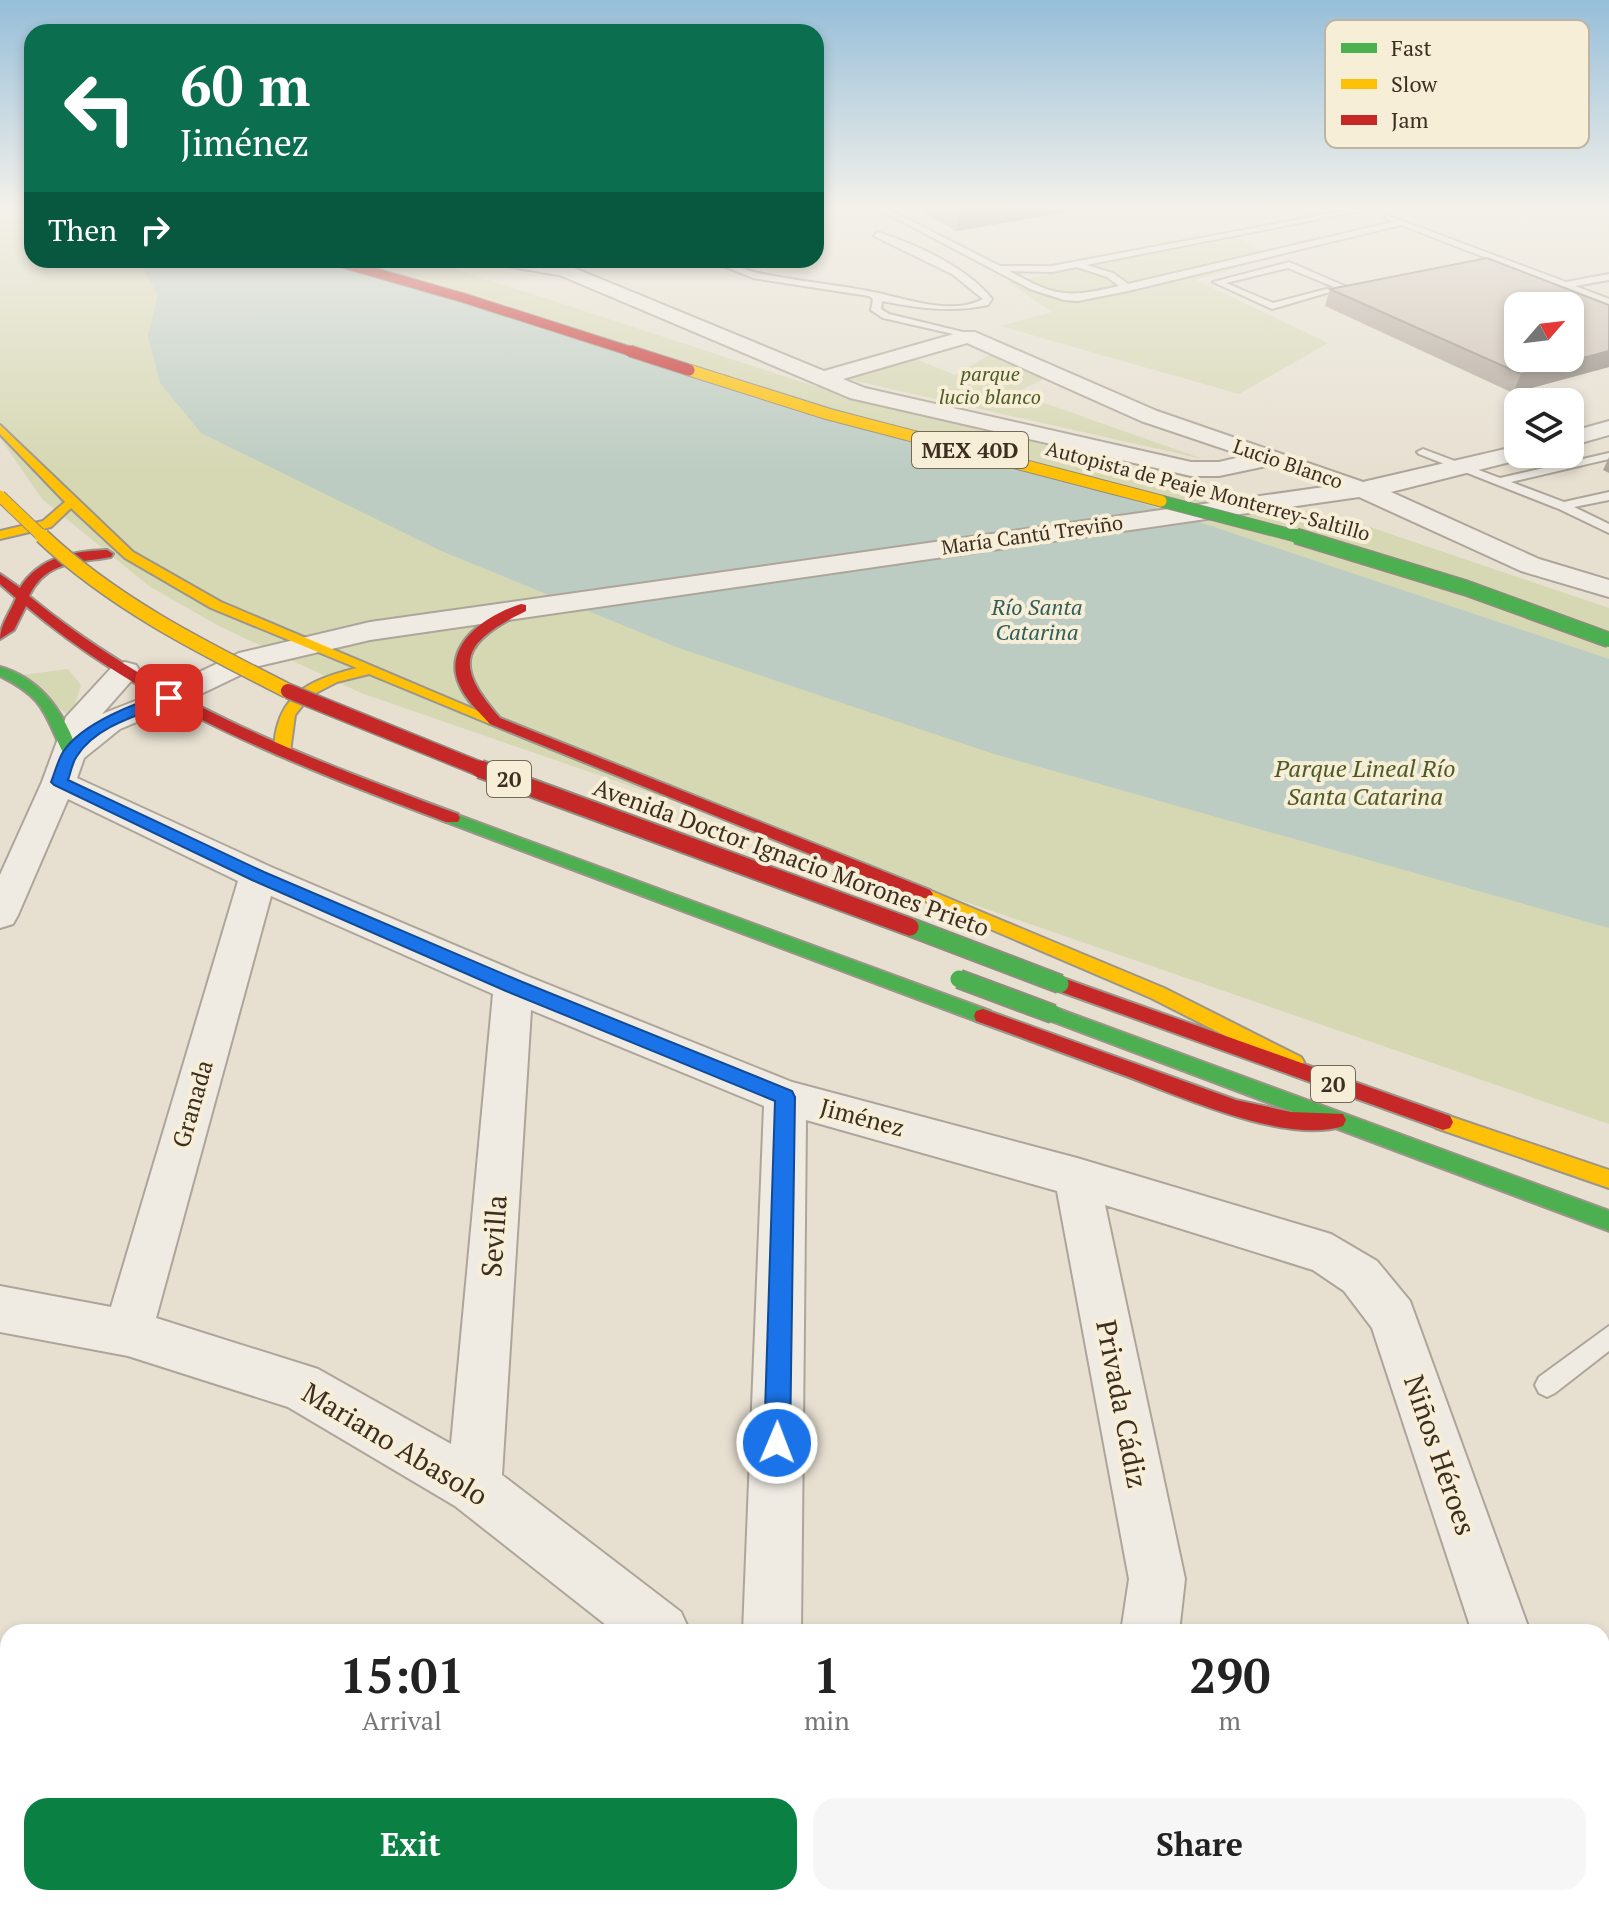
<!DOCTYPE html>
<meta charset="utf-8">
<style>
:root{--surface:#fff;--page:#f6f6f6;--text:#222;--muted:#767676;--accent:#0b8043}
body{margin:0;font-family:"PT Serif",serif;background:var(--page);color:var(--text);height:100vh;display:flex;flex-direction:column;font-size:30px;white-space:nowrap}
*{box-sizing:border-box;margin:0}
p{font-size:26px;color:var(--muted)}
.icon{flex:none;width:44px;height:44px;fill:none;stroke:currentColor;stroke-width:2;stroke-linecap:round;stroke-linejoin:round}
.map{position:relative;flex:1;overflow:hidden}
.details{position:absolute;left:0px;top:1624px;width:1610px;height:282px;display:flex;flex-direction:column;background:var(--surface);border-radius:24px 24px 0 0;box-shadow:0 4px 12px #0003}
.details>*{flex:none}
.hud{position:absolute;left:24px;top:24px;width:800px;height:244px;border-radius:24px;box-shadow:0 4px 12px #0003;background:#0b6e4f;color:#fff;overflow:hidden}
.needle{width:52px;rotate:62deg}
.tools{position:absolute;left:1504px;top:292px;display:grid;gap:16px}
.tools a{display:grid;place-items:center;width:80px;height:80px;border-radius:16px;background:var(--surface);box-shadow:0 4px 12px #0003;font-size:40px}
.pin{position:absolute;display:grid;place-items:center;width:68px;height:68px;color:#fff;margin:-34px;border-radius:16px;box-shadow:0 4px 12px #0006}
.me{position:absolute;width:88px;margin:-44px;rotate:1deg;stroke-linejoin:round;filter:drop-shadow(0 0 6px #0008)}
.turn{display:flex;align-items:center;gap:28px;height:168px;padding:0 24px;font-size:36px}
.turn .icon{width:104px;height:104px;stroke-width:2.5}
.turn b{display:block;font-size:56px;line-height:68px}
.then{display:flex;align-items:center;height:76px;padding:0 24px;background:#0003;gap:16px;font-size:30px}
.eta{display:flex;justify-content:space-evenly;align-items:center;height:136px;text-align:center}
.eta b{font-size:48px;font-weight:600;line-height:56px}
.action{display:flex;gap:16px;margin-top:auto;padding:16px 24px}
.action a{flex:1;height:92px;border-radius:24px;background:var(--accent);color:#fff;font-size:32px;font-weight:600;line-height:92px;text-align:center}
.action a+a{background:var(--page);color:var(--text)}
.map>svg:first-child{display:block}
.green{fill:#d6d7b3}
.water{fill:#bcccc2}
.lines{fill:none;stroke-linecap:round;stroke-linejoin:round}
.lane-casing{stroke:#ada599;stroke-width:4}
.street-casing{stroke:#ada599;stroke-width:4}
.fast-casing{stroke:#9c958a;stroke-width:4}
.slow-casing{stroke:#9c958a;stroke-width:4}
.jam-casing{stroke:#9c958a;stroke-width:4}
.lane{fill:#efebe3;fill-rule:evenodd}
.street{fill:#efebe3;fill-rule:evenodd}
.fast{fill:#4caf50;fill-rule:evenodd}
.slow{fill:#ffc107;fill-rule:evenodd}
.jam{fill:#c62828;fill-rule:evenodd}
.fast-bridge-far2-casing{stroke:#928b80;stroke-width:13;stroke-linecap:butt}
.fast-bridge-far1-casing{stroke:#928b80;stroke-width:17;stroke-linecap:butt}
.fast-bridge-casing{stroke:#928b80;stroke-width:21;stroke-linecap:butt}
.slow-bridge-far1-casing{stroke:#928b80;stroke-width:13;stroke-linecap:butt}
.slow-bridge-casing{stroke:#928b80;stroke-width:17;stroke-linecap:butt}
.jam-bridge-far3-casing{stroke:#928b80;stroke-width:11;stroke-linecap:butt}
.jam-bridge-far2-casing{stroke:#928b80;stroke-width:13;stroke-linecap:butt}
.jam-bridge-far1-casing{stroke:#928b80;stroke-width:17;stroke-linecap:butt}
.jam-bridge-casing{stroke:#928b80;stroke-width:21;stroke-linecap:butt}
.fast-bridge-far2{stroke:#4caf50;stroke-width:11}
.fast-bridge-far1{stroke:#4caf50;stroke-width:14}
.fast-bridge{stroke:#4caf50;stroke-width:17}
.slow-bridge-far1{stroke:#ffc107;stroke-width:11}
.slow-bridge{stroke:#ffc107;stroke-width:14}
.jam-bridge-far3{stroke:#c62828;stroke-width:9}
.jam-bridge-far2{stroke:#c62828;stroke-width:11}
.jam-bridge-far1{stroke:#c62828;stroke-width:14}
.jam-bridge{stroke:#c62828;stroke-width:17}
.wall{fill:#afa499}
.shaded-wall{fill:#8e867d}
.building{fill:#cbbfb2;stroke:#8e867d;stroke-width:2;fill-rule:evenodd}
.route{fill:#1a73e8;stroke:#114b97;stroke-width:2}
.labels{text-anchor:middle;stroke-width:8;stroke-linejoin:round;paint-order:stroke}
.far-park-label{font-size:20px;font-style:italic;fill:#4d5a26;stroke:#f7eed8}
.far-street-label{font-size:20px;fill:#3d2e20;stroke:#f7eed8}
.shield{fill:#f7eed8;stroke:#756857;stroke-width:2}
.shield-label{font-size:22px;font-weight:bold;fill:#3d2e20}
.far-water-label{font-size:22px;font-style:italic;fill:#2f5d5a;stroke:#f7eed8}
.park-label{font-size:24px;font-style:italic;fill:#4d5a26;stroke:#f7eed8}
.street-label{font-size:24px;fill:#3d2e20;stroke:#f7eed8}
.near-street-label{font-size:28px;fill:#3d2e20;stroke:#f7eed8}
.key{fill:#f7eed8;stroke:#bfb4a1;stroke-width:2}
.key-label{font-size:22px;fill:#3d2e20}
</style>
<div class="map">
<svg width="1609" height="1905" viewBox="0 0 1609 1905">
<rect width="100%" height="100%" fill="#e7e0d1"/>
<!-- green -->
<g class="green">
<path d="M0 206H32V260H428L817 387 1364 525 1609 608V1124L361 693 217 625 149 586 42 499 0 438Z"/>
<path d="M1237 238 1275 257 1196 280 1328 343 1239 394 1000 326 1052 312 1008 282Z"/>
<path d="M991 354 1045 378 1016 393 1203 459 842 378 908 356 955 375Z"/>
<path d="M68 669 81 685 71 718 22 675Z"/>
</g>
<!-- water -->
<path class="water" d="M138 260H356L1163 510 1609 659V928L994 754 676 647 439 550 201 433 160 383 148 336 158 295Z"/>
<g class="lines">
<!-- lane casing -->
<g class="lane-casing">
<g id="lane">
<path d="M873 206H882L1000 266H1052L1370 206H1385L1086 265 1113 273 1128 284 1393 222 1385 218 1389 216 1566 282 1609 274V280L1575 286 1609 299V305L1401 225 1128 291 1078 301 1064 300 1030 289ZM1077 267 1107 277 1119 286C1067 298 1056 297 1009 271L1052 272Z"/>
<path d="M877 232C915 244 967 267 992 299L988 305C952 313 918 308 882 301L881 309 889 314 971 334V338L883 318 871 310 873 299 869 296 753 278 711 261C726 258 742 270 758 273 794 281 832 284 868 291 903 297 949 317 983 299L952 274 874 236Z"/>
<path d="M1289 262 1347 287 1272 309 1213 282ZM1288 268 1334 287 1273 303 1226 283Z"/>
<path d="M1423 449 1500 478 1609 453V459L1511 482 1564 502 1609 492V500L1574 507 1609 524V533L1559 509 1419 454 1417 452Z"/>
<path d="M1609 1326V1351L1555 1393 1547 1397 1539 1393 1535 1385 1539 1377Z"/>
</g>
</g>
<!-- street casing -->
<g class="street-casing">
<g id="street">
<path d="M492 260H544L574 268 824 371 961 332H975L1157 411 1363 482 1518 446V454H1529L1526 458 1391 492 1539 559 1609 580V597L1521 571 1359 497 370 640 259 666 180 704 120 729 84 758 77 778 271 867 527 976 792 1082 1077 1158 1331 1234 1377 1261 1410 1301 1530 1632H1472L1372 1328 1344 1291 1313 1270 1105 1205 1185 1579 1179 1632H1121L1129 1579 1057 1191 806 1120 801 1632H743L764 1106 531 1010 502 1475 681 1612 690 1632H615L455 1506 288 1407 128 1356 0 1332V1286L111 1307 238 881 68 799 18 915 13 924 0 928V875L42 782 66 717 114 665 125 662 136 665 140 671 102 714 158 692 239 653 370 622 1331 486 1271 465 1219 476H1191L850 398 562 276C547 272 499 267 492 260ZM967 343 1141 421 1245 456 1219 462H1191L865 388 843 379ZM271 896 493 994 451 1444 318 1369 156 1318Z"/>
<path d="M1609 421V435L1570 446V432Z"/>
<path d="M1602 1662 1609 1665V1727L1602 1724Z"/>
<path d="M1602 1867 1609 1870V1905H1567L1564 1898H1602Z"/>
<rect x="740" y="1898" width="66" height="7"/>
</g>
</g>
<!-- fast casing -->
<g class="fast-casing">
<g id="fast">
<path d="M14 206H32V210Z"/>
<path d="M0 667C42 679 65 714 78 753L75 756H65C44 715 47 699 0 676Z"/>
<path d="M452 813 990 1011 992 1016 990 1021H976L446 822 444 818 446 814Z"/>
<path d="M1053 1007 1609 1211V1231L1046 1019 1044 1014 1046 1009Z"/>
</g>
</g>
<!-- slow casing -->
<g class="slow-casing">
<g id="slow">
<path d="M0 425 133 552 221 602 502 721 500 724H490L369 674 337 682 310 696 295 715 290 752 287 755H277C273 746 275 734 278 724 289 687 322 677 357 668L211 608 125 558 71 508 51 527 0 539V531L43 521 65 502 0 434Z"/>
<path d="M924 888 1164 988 1301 1057 1304 1062 1301 1067 1294 1070 1287 1067 1151 998 918 898 915 894 918 890Z"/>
<path d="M1443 1114 1609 1170V1188L1436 1128 1433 1122 1436 1116Z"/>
</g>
</g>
<!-- jam casing -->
<g class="jam-casing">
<g id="jam">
<path d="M107 550 113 554 111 557C78 563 46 560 29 596 155 700 306 758 458 814L460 818 458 822H446C299 766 147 709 26 606L14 630 0 639C0 625 11 611 16 598L0 584V574L20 588C39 557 73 551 107 550Z"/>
<path d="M521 604 526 605V611C463 642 451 663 500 718L930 890 933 894 930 898H918L490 724C479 712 465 699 459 684 442 644 488 614 521 604Z"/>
<path d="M1060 977 1450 1116 1453 1122 1450 1128 1443 1130 1053 989 1051 984 1053 979Z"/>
<path d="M983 1009 1236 1100 1291 1112 1343 1114 1346 1120 1343 1126C1287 1145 1180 1096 1126 1076 1076 1058 1026 1039 976 1021L974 1016 976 1011Z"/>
</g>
</g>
<!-- lane -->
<use href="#lane" class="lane"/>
<!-- street -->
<use href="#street" class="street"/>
<!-- fast -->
<use href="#fast" class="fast"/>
<!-- slow -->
<use href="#slow" class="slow"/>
<!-- jam -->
<use href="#jam" class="jam"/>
<!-- fast-bridge-far2 casing -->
<g class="fast-bridge-far2-casing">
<path id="fast-bridge-far2" d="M1161 501 1303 538"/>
</g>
<!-- fast-bridge-far1 casing -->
<g class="fast-bridge-far1-casing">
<path id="fast-bridge-far1" d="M1296 536 1466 588 1609 640"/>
</g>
<!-- fast-bridge casing -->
<g class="fast-bridge-casing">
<g id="fast-bridge">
<path d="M910 927 1060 984"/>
<path d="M959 979 1053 1014"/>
</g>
</g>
<!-- slow-bridge-far1 casing -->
<g class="slow-bridge-far1-casing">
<g id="slow-bridge-far1">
<path d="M689 370 828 414 1161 501"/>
<path d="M0 496 44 538"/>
</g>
</g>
<!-- slow-bridge casing -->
<g class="slow-bridge-casing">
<path id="slow-bridge" d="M42 536C113 603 201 647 288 691"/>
</g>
<!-- jam-bridge-far3 casing -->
<g class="jam-bridge-far3-casing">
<path id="jam-bridge-far3" d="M331 260 464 298 636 353"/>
</g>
<!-- jam-bridge-far2 casing -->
<g class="jam-bridge-far2-casing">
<path id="jam-bridge-far2" d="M630 351 689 370"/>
</g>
<!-- jam-bridge-far1 casing -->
<g class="jam-bridge-far1-casing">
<path id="jam-bridge-far1" d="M288 691 485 771"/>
</g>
<!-- jam-bridge casing -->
<g class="jam-bridge-casing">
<path id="jam-bridge" d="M480 769 910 927"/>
</g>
<!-- fast-bridge-far2 -->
<use href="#fast-bridge-far2" class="fast-bridge-far2"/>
<!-- fast-bridge-far1 -->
<use href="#fast-bridge-far1" class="fast-bridge-far1"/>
<!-- fast-bridge -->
<use href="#fast-bridge" class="fast-bridge"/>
<!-- slow-bridge-far1 -->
<use href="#slow-bridge-far1" class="slow-bridge-far1"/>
<!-- slow-bridge -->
<use href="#slow-bridge" class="slow-bridge"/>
<!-- jam-bridge-far3 -->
<use href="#jam-bridge-far3" class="jam-bridge-far3"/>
<!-- jam-bridge-far2 -->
<use href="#jam-bridge-far2" class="jam-bridge-far2"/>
<!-- jam-bridge-far1 -->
<use href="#jam-bridge-far1" class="jam-bridge-far1"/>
<!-- jam-bridge -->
<use href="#jam-bridge" class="jam-bridge"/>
</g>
<!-- wall -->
<g class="wall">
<path d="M911 206H1103L956 231Z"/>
<path d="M1330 289 1609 305V367L1513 393 1325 306Z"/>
<path d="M1609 457V473L1603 470Z"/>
</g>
<!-- shaded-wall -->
<g class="shaded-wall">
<path d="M1002 206H1103L956 231 958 213Z"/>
<path d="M1609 351V367L1513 393 1521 374Z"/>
</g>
<!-- building -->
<g class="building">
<path d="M944 206H1002L958 213Z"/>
<path d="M1487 258 1609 305V351L1521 374 1330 289ZM1518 306H1570V358H1518Z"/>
</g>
<!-- sky -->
<linearGradient id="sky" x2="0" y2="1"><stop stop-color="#96bed9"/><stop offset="0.44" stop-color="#f4f1ea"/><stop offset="1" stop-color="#f4f1ea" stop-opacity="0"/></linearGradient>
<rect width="1609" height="472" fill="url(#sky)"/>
<!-- route -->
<path class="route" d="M169 693 176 698 174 701C143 714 96 725 77 756 72 763 71 772 68 780L264 872 520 981 792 1091 795 1097 790 1443 786 1452 777 1456 768 1452 764 1443 775 1101 506 991 252 880 54 785 51 782C55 772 58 760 63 752 82 723 137 702 169 693Z"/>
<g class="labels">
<!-- far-park labels -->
<g class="far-park-label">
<text x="990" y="381">parque<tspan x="990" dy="23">lucio blanco</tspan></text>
</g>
<!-- far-street labels -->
<g class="far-street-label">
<text transform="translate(1288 464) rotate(19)" y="7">Lucio Blanco</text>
<text transform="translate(1208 491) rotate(15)" y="7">Autopista de Peaje Monterrey-Saltillo</text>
<text transform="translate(1032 535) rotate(-8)" y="7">María Cantú Treviño</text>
</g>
<!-- shield labels -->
<g class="shield">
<rect x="912" y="432" width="116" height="36" rx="6"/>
<rect x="487" y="761" width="44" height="36" rx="6"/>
<rect x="1311" y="1066" width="44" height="36" rx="6"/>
</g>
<g class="shield-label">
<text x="970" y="458">MEX 40D</text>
<text x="509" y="787">20</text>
<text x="1333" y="1092">20</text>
</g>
<!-- far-water labels -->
<g class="far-water-label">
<text x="1037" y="615">Río Santa<tspan x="1037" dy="25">Catarina</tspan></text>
</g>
<!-- park labels -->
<g class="park-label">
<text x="1365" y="777">Parque Lineal Río<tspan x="1365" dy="28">Santa Catarina</tspan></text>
</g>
<!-- street labels -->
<g class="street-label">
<text transform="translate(791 858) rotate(20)" y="8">Avenida Doctor Ignacio Morones Prieto</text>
<text transform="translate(193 1104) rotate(-74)" y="8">Granada</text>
<text transform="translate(862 1118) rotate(15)" y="8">Jiménez</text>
</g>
<!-- near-street labels -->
<g class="near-street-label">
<text transform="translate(494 1236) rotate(-86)" y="10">Sevilla</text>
<text transform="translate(1122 1404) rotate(79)" y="10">Privada Cádiz</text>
<text transform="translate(395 1444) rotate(31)" y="10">Mariano Abasolo</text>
<text transform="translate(1440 1455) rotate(71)" y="10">Niños Héroes</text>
</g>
</g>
<!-- legend -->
<rect x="1325" y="20" width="264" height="128" rx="12" class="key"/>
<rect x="1341" y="43" width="36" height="10" fill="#4caf50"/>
<rect x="1341" y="79" width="36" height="10" fill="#ffc107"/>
<rect x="1341" y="115" width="36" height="10" fill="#c62828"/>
<g class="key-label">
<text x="1391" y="56">Fast</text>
<text x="1391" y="92">Slow</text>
<text x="1391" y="128">Jam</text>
</g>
</svg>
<div class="tools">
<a><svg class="needle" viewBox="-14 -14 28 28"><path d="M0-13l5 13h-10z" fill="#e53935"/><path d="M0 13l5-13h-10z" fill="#767676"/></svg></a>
<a><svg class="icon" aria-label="layers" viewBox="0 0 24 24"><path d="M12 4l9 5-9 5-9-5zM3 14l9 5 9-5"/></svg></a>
</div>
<div class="pin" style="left:169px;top:698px;background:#d93025"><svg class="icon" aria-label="arrive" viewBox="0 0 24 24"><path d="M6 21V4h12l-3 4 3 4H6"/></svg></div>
<svg class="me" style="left:777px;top:1443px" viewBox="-20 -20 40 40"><circle r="17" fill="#1a73e8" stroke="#fff" stroke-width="3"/><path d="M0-11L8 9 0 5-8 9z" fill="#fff"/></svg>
<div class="hud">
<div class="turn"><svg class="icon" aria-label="left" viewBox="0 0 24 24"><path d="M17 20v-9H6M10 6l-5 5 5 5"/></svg><div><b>60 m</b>Jiménez</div></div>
<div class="then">Then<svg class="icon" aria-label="right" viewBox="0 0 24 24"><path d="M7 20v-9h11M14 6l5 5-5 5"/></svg></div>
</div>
<section class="details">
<div class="eta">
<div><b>15:01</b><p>Arrival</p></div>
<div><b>1</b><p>min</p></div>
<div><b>290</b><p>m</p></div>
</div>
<div class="action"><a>Exit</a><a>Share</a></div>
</section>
</div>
